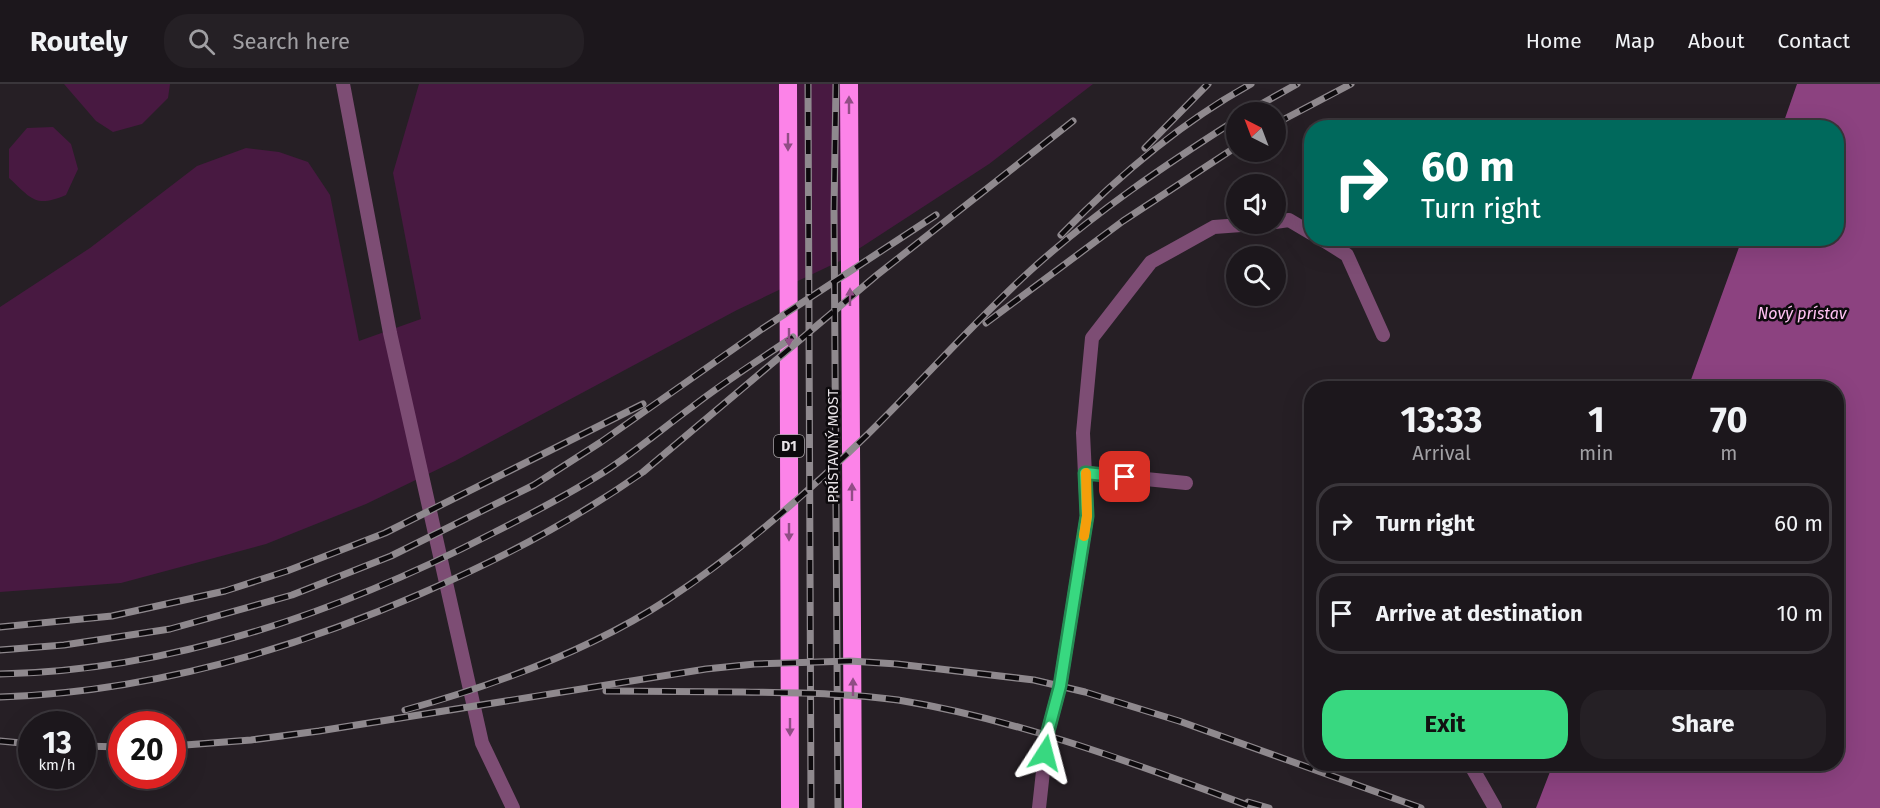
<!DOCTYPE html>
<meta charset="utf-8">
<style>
:root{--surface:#1c171c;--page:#252025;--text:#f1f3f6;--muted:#a09fa3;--line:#3a363b;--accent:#38d880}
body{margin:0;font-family:"Fira Sans",sans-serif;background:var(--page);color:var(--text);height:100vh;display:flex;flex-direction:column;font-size:22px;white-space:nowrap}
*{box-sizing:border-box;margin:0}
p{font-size:20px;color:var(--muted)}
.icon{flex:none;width:33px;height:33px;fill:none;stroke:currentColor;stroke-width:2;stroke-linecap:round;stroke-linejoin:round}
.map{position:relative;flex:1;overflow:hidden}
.panel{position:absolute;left:1304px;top:297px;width:540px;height:390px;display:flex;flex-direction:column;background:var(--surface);border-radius:24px;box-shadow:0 6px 24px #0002,0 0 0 2px var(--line)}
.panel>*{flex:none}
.top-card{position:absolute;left:1304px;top:36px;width:540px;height:126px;border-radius:24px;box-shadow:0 6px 24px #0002,0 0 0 2px var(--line);background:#00695c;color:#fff;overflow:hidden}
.needle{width:39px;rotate:318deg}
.tools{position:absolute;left:1226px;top:18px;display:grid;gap:12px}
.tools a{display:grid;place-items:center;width:60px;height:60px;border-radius:50%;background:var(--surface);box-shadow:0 6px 24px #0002,0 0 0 2px var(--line);font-size:30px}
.speed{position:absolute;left:18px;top:627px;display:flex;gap:12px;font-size:30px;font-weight:700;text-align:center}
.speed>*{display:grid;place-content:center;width:78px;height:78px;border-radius:50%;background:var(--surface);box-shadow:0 6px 24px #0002,0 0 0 2px var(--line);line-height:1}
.speed small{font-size:15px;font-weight:400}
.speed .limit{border:9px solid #d22;background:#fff;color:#111}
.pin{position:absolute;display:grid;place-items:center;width:51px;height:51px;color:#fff;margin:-26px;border-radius:12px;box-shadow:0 3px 9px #0006}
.me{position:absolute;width:66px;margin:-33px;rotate:9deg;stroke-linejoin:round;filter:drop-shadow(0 0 4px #0008)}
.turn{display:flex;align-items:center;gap:21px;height:126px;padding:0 18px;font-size:27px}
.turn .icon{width:78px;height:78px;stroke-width:2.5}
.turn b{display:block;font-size:42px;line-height:51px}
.eta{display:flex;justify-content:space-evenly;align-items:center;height:102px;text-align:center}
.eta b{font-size:36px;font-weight:700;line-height:42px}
.button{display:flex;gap:12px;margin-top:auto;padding:12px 18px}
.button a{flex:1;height:69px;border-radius:24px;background:var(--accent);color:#111;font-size:24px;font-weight:700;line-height:69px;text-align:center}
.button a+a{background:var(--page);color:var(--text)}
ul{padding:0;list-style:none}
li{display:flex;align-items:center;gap:18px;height:81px;margin:0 12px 9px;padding:0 6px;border:3px solid var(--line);border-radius:24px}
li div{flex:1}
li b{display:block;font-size:22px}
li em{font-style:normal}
header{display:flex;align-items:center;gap:36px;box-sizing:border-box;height:84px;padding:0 30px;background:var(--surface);border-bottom:2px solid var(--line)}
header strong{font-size:28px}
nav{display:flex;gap:33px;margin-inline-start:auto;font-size:21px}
.search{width:420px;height:54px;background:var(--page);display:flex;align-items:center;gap:15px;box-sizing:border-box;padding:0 21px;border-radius:24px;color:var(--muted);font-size:22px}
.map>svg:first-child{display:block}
.green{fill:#481941}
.water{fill:#8c4280}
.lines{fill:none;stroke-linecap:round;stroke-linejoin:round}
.lane{stroke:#7d4d74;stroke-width:14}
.highway{stroke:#fc83e8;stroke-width:18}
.rail-casing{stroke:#8f898e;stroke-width:7}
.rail{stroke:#0d0a0d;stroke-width:4.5;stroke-dasharray:14;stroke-linecap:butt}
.oneway{fill:#904d85}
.route-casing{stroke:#248c53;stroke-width:15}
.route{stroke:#38d880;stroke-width:10}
.slow{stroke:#f59e0b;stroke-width:10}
.labels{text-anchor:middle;stroke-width:5;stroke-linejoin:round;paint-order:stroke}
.shield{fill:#0d0a0d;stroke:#a7a3a6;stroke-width:1.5}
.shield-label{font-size:14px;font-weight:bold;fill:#e9e4e8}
.street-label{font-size:15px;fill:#e9e4e8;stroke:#0d0a0d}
.water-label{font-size:16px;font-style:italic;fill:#ffc1f2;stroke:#0d0a0d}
</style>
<header>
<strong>Routely</strong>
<div class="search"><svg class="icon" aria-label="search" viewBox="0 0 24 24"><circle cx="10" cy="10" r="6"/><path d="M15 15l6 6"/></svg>Search here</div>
<nav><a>Home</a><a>Map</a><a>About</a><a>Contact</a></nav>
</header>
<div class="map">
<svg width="1880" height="724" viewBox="0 0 1880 724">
<rect width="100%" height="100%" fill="#261f25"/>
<!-- green -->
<g class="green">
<path d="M64 0H170L168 14 142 40 113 48 96 37Z"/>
<path d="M419 0H1093L989 80 840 177 737 226 455 377 366 420 266 460 121 499 0 508V223L90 164 197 82 246 64 279 68 308 78 330 111 359 257 421 235 393 89Z"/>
<path d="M53 43 71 60 78 85 66 111C35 124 32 115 9 94V65L27 44Z"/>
</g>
<!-- water -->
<path class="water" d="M1797 0H1880V724H1536L1553 680H1836V304H1688L1742 155 1836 154V44L1782 43Z"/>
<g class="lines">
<!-- lane -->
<g class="lane">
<path d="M343 0 390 249 482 659 513 724"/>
<path d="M1275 138 1289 136 1311 149"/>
<path d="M1320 154 1347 171 1383 251"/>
<path d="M1085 389 1186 399"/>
<path d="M1470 680 1495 724"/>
<path d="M1039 724 1047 651 1060 602 1087 432 1083 349 1092 254 1151 178 1214 143 1255 140"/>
</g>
<!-- highway -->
<g class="highway">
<path d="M788 0 790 724"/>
<path d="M849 0 853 724"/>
</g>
<!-- rail casing -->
<g class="rail-casing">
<g id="rail">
<path d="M808 0 811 724"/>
<path d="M836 0 834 127 838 724"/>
<path d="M1247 28 1297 0"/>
<path d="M1275 40 1351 0"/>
<path d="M1145 64 1208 0"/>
<path d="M1061 151C1117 93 1180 39 1251 0"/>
<path d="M986 239 1123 137 1236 63"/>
<path d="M0 543 112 532 225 507 287 487 385 449 643 320"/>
<path d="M0 566 64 561 170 545 292 511 391 472 534 401 601 358 762 245 936 131"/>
<path d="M0 590C172 587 342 527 493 449 531 430 569 410 604 388 635 368 663 344 692 323 724 298 759 276 793 253"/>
<path d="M606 607C652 607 698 608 743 608 794 609 847 609 898 616 1021 636 1138 681 1255 724"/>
<path d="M0 613C146 608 287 568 420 510 499 476 573 437 643 388L877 191 1073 37"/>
<path d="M405 626C495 601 589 567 667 516 739 469 805 411 867 351 922 297 974 238 1031 186 1094 129 1165 81 1236 36"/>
<path d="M0 657 32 660"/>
<path d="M82 662 122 663"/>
<path d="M172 662 251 656 319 647 706 585 755 580 850 577 897 580 1034 596 1085 608 1179 637 1421 724"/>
<path d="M1248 718 1269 724"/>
</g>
</g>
<!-- rail -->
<use href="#rail" class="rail"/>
</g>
<!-- one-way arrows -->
<defs><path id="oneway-solid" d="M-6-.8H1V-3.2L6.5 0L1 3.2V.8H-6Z" transform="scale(1.5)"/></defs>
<g class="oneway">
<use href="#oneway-solid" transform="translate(849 21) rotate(-90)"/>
<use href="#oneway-solid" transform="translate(788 58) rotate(90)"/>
<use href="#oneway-solid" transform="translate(850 213) rotate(-90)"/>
<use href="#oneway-solid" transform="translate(789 253) rotate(90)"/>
<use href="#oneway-solid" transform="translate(852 408) rotate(-90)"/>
<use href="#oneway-solid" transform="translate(789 448) rotate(90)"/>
<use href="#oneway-solid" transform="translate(853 603) rotate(-90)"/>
<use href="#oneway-solid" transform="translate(790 643) rotate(90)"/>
</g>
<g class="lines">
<!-- route casing -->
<g class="route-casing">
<path id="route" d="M1045 669 1047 651 1060 602 1087 432 1085 389 1125 393"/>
</g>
<!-- route -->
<use href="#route" class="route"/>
<!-- slow -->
<path class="slow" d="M1084 452 1087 432 1086 389"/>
</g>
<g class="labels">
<!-- shield labels -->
<rect class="shield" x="774" y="351" width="30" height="22" rx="4.5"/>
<g class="shield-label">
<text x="789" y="367">D1</text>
</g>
<!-- street labels -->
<g class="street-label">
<text transform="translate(833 362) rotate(-90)" y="5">PRÍSTAVNÝ MOST</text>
</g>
<!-- water labels -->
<g class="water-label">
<text x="1802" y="235">Nový prístav</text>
</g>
</g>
</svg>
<div class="tools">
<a><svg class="needle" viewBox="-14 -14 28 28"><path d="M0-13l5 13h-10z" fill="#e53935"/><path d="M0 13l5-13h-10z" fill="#a09fa3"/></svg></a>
<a><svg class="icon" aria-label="sound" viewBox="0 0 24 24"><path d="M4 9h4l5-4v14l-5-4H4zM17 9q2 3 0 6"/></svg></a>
<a><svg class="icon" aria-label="search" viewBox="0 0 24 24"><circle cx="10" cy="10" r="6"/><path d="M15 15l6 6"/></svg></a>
</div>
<div class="speed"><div>13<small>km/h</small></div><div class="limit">20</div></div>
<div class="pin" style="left:1125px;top:393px;background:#d93025"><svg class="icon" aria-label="arrive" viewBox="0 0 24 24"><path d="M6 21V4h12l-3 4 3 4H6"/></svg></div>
<svg class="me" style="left:1045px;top:669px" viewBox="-20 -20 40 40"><path d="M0-17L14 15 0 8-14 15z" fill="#38d880" stroke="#fff" stroke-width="4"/></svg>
<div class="top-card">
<div class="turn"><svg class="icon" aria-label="right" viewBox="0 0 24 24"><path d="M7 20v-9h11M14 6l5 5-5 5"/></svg><div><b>60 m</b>Turn right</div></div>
</div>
<section class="panel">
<div class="eta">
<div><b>13:33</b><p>Arrival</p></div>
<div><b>1</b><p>min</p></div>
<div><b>70</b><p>m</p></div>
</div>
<ul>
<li><svg class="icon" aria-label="right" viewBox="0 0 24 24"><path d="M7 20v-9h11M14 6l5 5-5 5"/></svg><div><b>Turn right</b></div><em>60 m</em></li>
<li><svg class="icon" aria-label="arrive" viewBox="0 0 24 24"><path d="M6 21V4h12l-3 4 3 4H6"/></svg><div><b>Arrive at destination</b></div><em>10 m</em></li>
</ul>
<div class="button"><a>Exit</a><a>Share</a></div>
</section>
</div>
